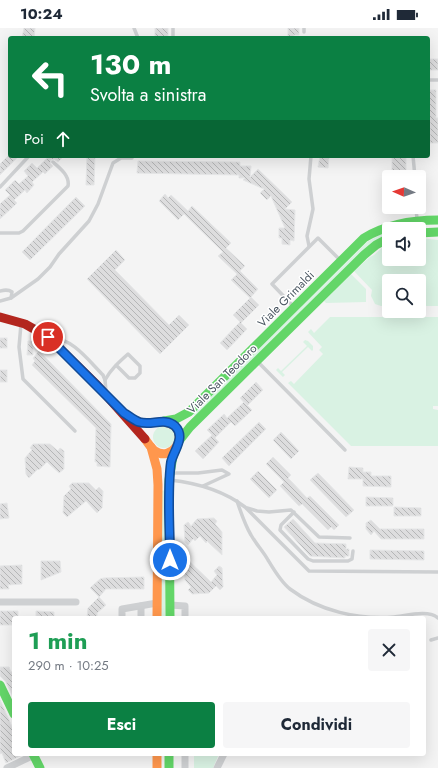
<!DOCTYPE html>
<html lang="it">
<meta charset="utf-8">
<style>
:root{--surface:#fff;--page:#f6f6f7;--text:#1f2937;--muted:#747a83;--accent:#0b8043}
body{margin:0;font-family:Jost,sans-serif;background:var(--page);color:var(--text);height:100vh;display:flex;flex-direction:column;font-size:15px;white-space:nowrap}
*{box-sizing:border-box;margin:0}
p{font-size:13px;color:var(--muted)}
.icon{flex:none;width:22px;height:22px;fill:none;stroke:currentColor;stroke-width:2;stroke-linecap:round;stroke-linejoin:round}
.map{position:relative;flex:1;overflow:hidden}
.drawer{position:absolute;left:12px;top:588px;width:414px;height:140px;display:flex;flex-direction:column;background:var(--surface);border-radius:4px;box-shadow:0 4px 16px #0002}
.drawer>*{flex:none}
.top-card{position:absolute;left:8px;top:8px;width:422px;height:122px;border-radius:4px;box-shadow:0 4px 16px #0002;background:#0b8043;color:#fff;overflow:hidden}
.needle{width:26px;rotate:272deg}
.fabs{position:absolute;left:382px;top:142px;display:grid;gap:8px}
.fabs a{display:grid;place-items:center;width:44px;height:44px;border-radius:4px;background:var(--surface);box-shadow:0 4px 16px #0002;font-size:20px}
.pin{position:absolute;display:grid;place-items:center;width:34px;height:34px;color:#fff;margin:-17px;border:2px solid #fff;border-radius:50%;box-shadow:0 1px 4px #0007}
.me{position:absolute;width:44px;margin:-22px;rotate:0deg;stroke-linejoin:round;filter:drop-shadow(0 0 3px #0008)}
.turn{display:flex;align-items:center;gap:14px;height:84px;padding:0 16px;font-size:18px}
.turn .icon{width:52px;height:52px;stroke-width:2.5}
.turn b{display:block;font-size:28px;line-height:34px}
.then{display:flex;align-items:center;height:38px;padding:0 16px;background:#0003;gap:8px;font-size:15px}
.round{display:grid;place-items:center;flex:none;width:42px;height:42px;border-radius:4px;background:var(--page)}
.overview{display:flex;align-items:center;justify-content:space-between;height:68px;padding:0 16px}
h1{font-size:24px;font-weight:700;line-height:30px;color:#1e9e55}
.cta{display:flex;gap:8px;margin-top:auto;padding:8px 16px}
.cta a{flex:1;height:46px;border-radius:4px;background:var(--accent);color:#fff;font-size:16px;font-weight:700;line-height:46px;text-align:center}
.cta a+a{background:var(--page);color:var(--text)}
.status{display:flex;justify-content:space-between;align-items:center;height:28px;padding:0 20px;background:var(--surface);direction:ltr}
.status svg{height:11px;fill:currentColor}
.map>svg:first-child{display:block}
.green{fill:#d9f2e3}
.building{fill:url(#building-back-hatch);stroke:#e5e6e7}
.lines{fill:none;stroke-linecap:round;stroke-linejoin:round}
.lane{stroke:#ced0d2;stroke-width:3.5}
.street{stroke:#ced0d2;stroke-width:7}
.fast{stroke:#63d668;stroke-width:9}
.slow{stroke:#ff974d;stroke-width:9}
.jam{stroke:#b3261e;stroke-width:9}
.route-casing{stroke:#114b97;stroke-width:10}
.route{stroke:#1a73e8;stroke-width:7}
.labels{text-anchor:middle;stroke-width:3;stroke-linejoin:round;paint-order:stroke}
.street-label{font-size:12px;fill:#4a5661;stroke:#fff}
</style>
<div class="status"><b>10:24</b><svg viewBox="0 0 49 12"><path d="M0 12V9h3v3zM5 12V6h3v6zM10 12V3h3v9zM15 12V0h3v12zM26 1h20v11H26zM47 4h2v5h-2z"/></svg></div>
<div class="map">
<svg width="438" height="740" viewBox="0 0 438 740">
<defs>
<pattern id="building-back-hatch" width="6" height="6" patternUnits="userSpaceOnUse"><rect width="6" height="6" fill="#ddddde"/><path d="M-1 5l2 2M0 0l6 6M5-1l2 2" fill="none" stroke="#b5b6b7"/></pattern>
</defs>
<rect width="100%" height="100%" fill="#f4f4f4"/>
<!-- green -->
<g class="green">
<path d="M389 202V206L195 388 193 386 367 214Z"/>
<path d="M419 210 438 212V278H419V253H389V278H381L375 276 371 268 372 262 354 243 370 229 374 227 383 219 389 216V231H419Z"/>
<path d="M351 246 366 261V274L326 275 324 273Z"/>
<path d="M330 289H438V378H433V381L438 382V418H351L288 355 291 353 294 356 323 326 319 322 322 319 308 304 311 301 314 305Z"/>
<path d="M305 312 308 313 313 318V322L312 323 308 319 282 344 285 347 283 349 276 342 278 340 281 343 307 318 303 314Z"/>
<circle cx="164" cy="409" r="11"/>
<path d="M163 462 165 464V590H161L162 463Z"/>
<path d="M194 726H219L213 740H194Z"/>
</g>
<!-- building -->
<g class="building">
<path d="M24 0H35L34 10H22Z"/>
<rect x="155" y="0" width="13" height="10"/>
<path d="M288 0H299V7H294V10H288Z"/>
<rect x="428" y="31" width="10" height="11"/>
<path d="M428 62H436V90H438V115H430V90H428Z"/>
<path d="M8 128H19L0 147V136Z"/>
<path d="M49 128H64L58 134 54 131 51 132 50 135 53 138 45 146 43 144 32 154 34 157 27 165 25 162 14 172 17 175 0 191V176L10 167 5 162 15 152 19 156 28 148 24 143 32 135 37 140Z"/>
<path d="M87 128H95L94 157H86Z"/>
<path d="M320 128H329L328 140 318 139Z"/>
<rect x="392" y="128" width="14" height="21"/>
<path d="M138 133 240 134V138H251L250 149 258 141 292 174 285 181 295 182 294 213 290 212V217L282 216V210H279V200H285L271 168 267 172 260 165 264 161 243 152 245 150H239V147L137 145Z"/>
<path d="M165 166 168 170 171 167 188 183 192 178 231 215 226 220 245 238 240 243 258 261 250 270 231 252 237 246 218 228 223 224 184 186 178 192 159 173Z"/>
<path d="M76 169 85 178 30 232 22 224Z"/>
<path d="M116 222 125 232 115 242 169 297 179 287 189 297 160 326 87 251Z"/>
<path d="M251 269 259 277 241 295 247 301 227 322 220 315 240 294 233 287Z"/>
<rect x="0" y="310" width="7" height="10"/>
<path d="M28 313H33V327H27Z"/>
<path d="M39 323 111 396 110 439 97 438V434H95L96 400 32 337 35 333 33 330Z"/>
<rect x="0" y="342" width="7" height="12"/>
<path d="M256 354 263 362 247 378 240 370Z"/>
<path d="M244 374 252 382 235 398 231 394 215 410 219 414 203 431 195 423 212 407 207 402 224 386 227 390Z"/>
<path d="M259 394 266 401 229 438 222 430Z"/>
<path d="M281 404 299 423 291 431 273 412Z"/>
<path d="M33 416H50L58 423 60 420 64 423V441L59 445 47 434 39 442 38 441 29 450 26 446 25 430 32 422 30 420Z"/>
<path d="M273 429 291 447 288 450 307 470 310 468 339 497 334 502 331 499 328 502 302 476 299 478 280 458 284 454 266 436Z"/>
<path d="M349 439 363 440V444H371V448H391V459L363 458V451H348Z"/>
<path d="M258 443 277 462 269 470 250 451Z"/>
<path d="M318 445 354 482 346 489 310 452Z"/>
<path d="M72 455H89L96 462 99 459 103 463 102 480 97 485 86 473 67 489 63 485 64 468 71 461 69 458Z"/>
<path d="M366 469 393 470V478H366Z"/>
<path d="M7 475 9 490 0 491V476Z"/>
<path d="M394 479 421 480V488H394Z"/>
<path d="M214 490 217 493 215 496 222 504V527L207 513 206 515 200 508 195 513 193 511 188 517 185 514 184 497 188 494 191 498 197 491Z"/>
<path d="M293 491 315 515 346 516V521H349V528H345V530L310 528 284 499Z"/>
<path d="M371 492 380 501H424V511H381L374 503 371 507 366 501V495Z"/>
<path d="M370 522 424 523V532L370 531Z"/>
<path d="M187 531 211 554 217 547 214 543 219 538 222 540 223 559 220 562 216 558 209 565 192 566 188 562 191 559 185 552 184 534Z"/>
<path d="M41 533H60L61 544 41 552Z"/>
<path d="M22 537V556L8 557 9 561H0V538Z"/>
<path d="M144 549V561H106L99 569 90 560 100 551 104 550Z"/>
<path d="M99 569 106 577 97 585V590H87L88 580Z"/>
<path d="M0 583H18V590H14V597H0Z"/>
<path d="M36 583 54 584V590H36Z"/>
<path d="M0 639H9L11 644 14 643V671L6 654 0 648Z"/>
<path d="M0 672 14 703V726H24L6 735 2 725 0 726Z"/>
</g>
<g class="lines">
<!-- lane -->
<g class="lane">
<path d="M134 0 138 10"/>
<path d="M304 0V4"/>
<path d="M173 10V0"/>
<path d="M428 52H438"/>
<path d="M413 128 415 149"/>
<path d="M0 159 29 128"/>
<path d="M416 179 417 192"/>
<path d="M0 205H19L23 203 68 158C70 148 60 140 53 134"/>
<path d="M309 218 307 208 313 181 309 151 311 128"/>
<path d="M0 263C4 262 8 261 12 264L11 270"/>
<path d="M0 273 11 270 38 251 50 239 59 226 89 193 98 176 113 135 121 130H132"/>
<path d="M294 279 272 256 318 210 340 232"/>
<path d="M21 296 19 319 23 351 75 403"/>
<path d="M51 309C73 311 88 332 103 347L105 352 106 364"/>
<path d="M257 333 345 422"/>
<path d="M105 352C111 341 119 334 128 326L140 338V345L135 350H129L116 337"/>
<path d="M171 445H198L222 442 229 446 203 458"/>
<path d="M170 452C197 455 224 463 245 479L309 543 438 544"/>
<path d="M237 473C241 485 245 497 251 507 256 516 263 523 268 532 274 542 281 554 290 561 319 583 359 592 394 589 405 588 429 581 438 590"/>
<path d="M247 480 257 483 269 484 291 482 319 509 350 510"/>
<path d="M294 484 281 497 280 502 308 531 313 533H348L352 531 353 523"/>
<path d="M431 612 438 610"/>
</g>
<!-- street -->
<g class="street">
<path d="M0 574H76"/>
<path d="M170 577 185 578V590"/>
<path d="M122 590V581L157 575"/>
<path d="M141 590V578"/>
<path d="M7 740 34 727"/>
<path d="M185 740V726"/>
<path d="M217 740 224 726"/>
</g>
<!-- fast -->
<g class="fast">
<path d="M419 205 438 204"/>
<path d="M164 393 176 391 189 384 364 210C387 196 411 192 438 192"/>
<path d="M179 413 190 399 364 227 376 217 389 210"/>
<path d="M170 590 169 452 173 428 177 419"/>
<path d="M0 657 14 686"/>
<path d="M33 726 40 740"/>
<path d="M169 726V740"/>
</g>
<!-- slow -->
<g class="slow">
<path d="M124 385C129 388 134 393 140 394 151 397 165 390 174 398 188 410 171 434 155 423 151 420 148 415 145 411"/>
<path d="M151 419 157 441 158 457 157 590"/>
<path d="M157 726V740"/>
</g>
<!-- jam -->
<path class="jam" d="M0 289 25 296 48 309 97 357 145 411"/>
</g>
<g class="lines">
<!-- route casing -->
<g class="route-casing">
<path id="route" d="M48 309 124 385C129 388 134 392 139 394 151 398 165 389 175 398 186 409 174 422 171 434 169 448 169 463 169 477 169 495 170 514 170 532"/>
</g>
<!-- route -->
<use href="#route" class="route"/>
</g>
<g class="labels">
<!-- street labels -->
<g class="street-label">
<text transform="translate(286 271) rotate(-45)" y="4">Viale Grimaldi</text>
<text transform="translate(222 351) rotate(-45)" y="4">Viale San Teodoro</text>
</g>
</g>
</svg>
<div class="fabs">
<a><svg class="needle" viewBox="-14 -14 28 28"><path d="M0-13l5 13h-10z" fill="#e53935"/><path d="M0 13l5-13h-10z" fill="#747a83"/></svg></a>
<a><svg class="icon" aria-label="sound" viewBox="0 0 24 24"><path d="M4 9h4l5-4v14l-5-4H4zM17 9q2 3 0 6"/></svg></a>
<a><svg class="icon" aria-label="search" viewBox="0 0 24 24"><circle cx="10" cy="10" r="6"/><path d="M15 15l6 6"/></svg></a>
</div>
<div class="pin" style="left:48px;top:309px;background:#d93025"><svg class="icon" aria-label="arrive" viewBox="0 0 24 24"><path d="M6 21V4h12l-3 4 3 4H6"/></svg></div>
<svg class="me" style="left:170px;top:532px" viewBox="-20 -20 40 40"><circle r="17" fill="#1a73e8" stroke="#fff" stroke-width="3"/><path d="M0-11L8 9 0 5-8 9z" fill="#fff"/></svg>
<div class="top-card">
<div class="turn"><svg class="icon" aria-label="left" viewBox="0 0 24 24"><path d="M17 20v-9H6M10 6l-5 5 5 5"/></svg><div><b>130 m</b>Svolta a sinistra</div></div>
<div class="then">Poi<svg class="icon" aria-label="ahead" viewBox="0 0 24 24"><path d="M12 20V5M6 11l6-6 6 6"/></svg></div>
</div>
<section class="drawer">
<div class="overview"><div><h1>1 min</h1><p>290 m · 10:25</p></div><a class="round"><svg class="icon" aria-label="close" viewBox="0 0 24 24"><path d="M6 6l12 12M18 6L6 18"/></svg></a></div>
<div class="cta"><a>Esci</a><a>Condividi</a></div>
</section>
</div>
